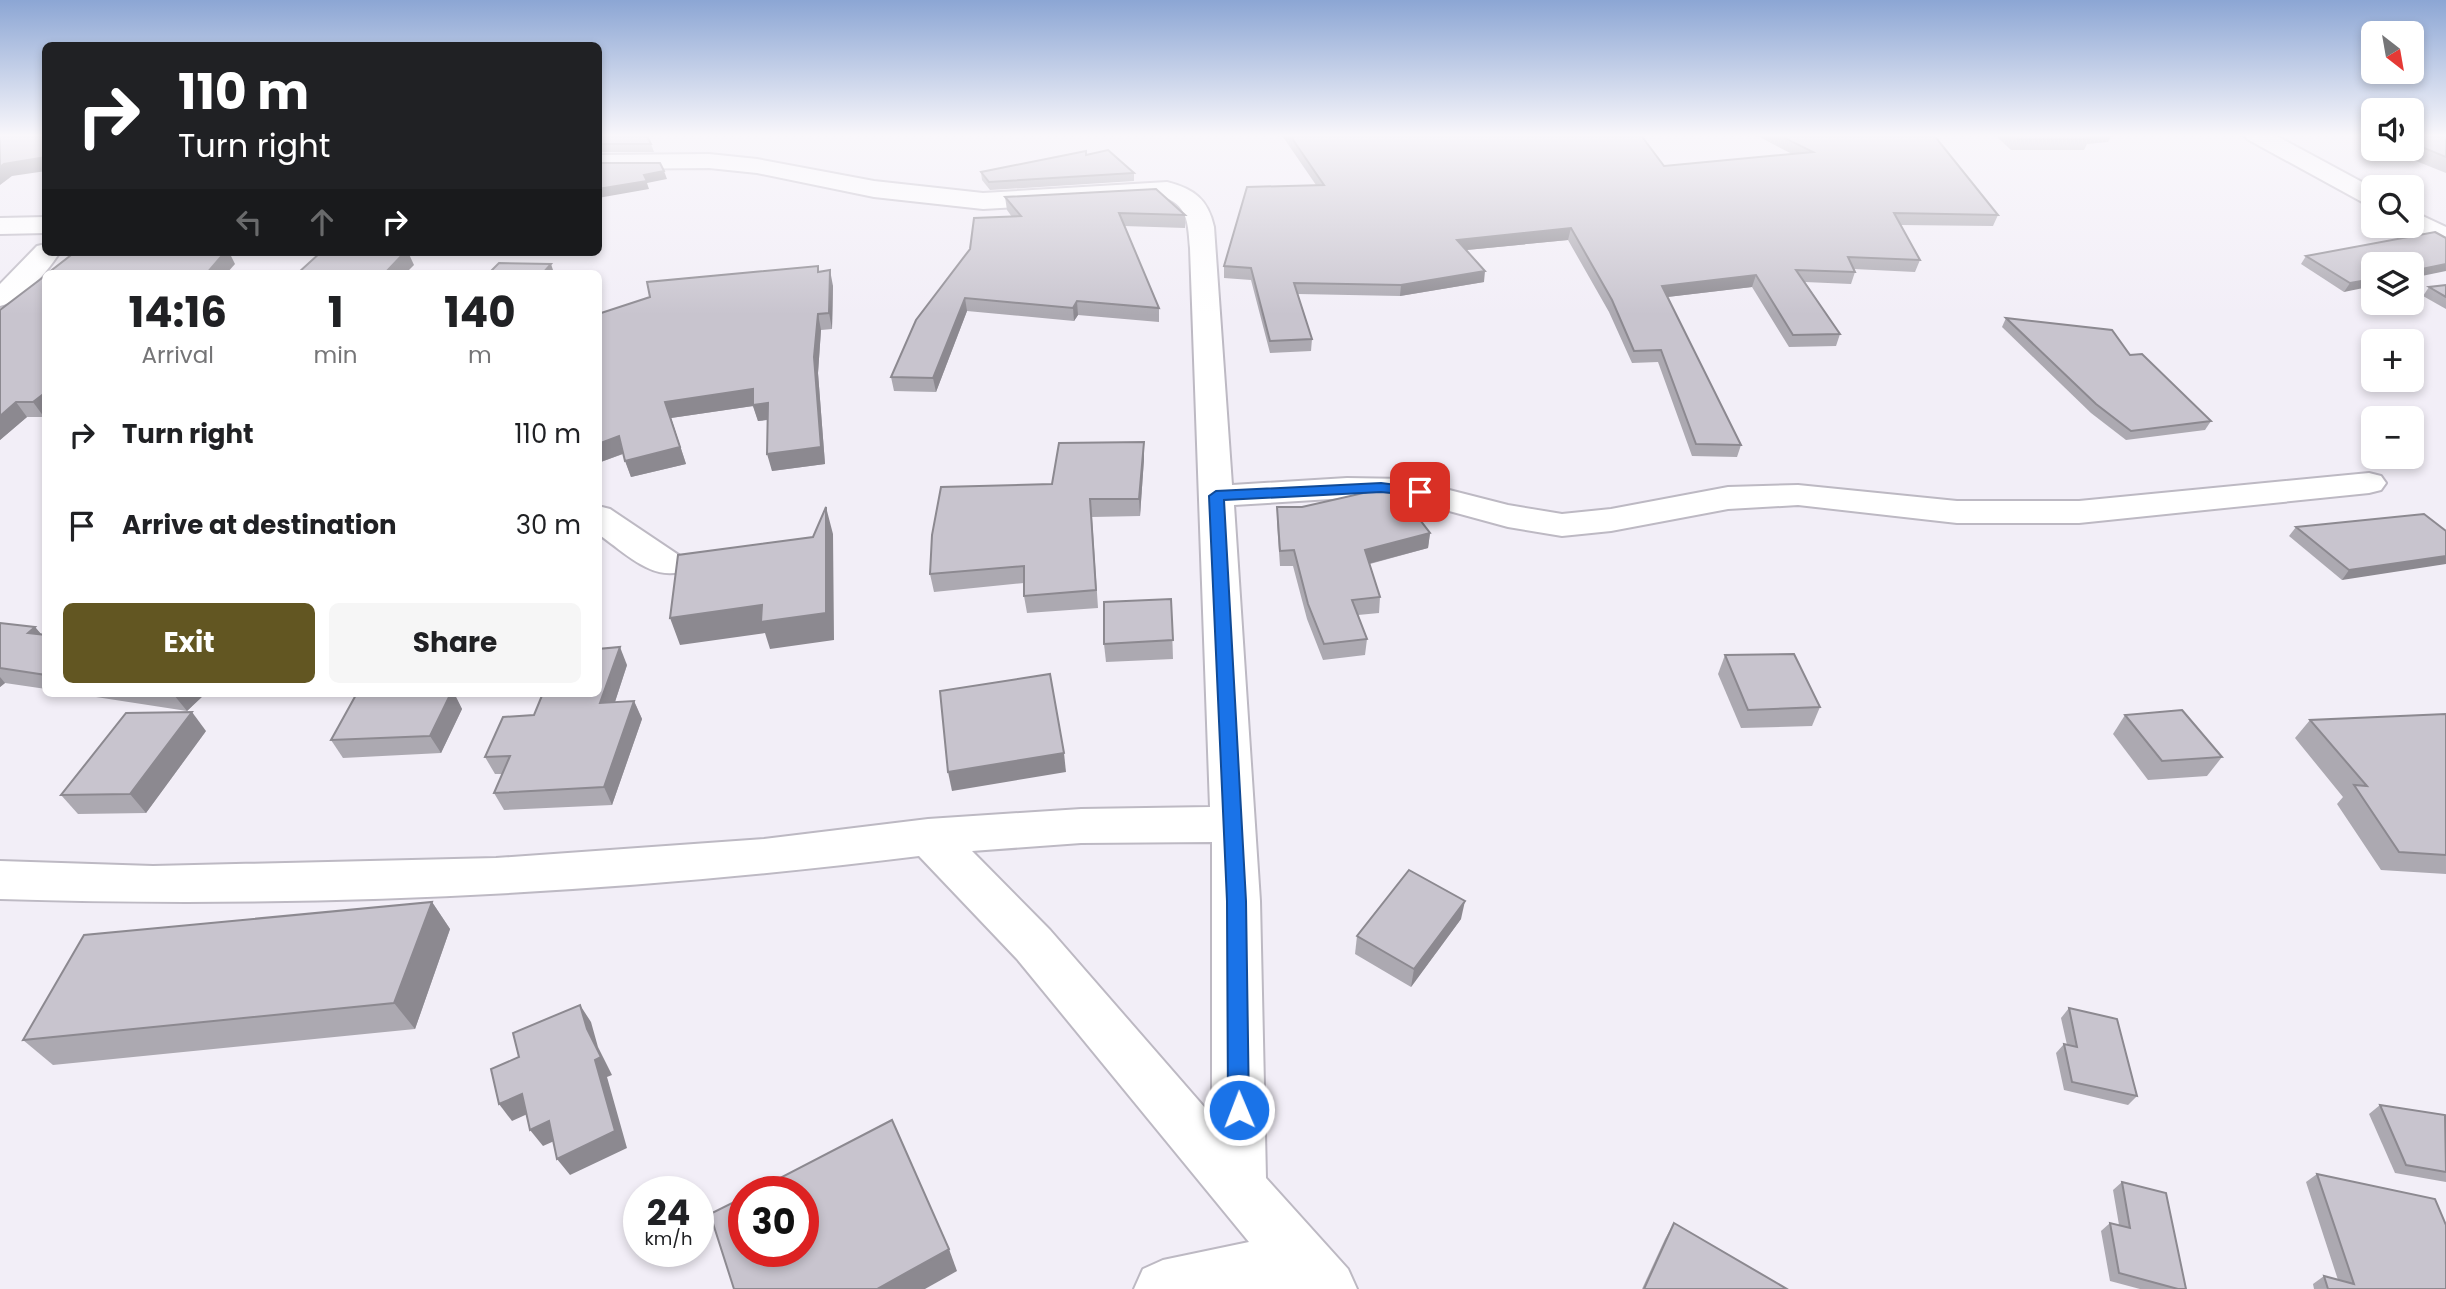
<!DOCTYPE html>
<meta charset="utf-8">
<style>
:root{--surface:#fff;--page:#f6f6f6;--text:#202124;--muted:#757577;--accent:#625622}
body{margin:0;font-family:Poppins,sans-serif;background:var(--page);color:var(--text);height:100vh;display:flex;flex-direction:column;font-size:26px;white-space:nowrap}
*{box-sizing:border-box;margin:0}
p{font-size:23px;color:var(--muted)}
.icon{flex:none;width:38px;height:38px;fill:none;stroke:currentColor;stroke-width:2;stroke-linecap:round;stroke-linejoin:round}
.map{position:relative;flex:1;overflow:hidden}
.details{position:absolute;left:42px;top:270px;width:560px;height:427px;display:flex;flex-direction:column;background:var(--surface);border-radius:10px;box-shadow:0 4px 10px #0003}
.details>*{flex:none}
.banner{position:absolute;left:42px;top:42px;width:560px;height:214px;border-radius:10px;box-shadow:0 4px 10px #0003;background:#202124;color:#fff;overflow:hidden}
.needle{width:46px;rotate:149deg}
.tools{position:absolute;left:2361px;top:21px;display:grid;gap:14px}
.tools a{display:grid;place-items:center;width:63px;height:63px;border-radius:10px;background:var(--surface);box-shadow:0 4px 10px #0003;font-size:35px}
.speed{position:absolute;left:623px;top:1176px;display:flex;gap:14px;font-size:35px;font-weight:700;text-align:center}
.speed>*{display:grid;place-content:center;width:91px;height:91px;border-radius:50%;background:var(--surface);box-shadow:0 4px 10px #0003;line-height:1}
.speed small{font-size:18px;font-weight:400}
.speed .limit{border:10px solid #d22;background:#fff;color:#111}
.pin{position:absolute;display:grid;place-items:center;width:60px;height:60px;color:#fff;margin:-30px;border-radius:14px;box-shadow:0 4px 10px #0006}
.me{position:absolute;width:77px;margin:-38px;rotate:359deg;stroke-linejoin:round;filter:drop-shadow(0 0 5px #0008)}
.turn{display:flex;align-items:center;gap:24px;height:147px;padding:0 21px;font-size:32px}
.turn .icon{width:91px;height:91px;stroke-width:2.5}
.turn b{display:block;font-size:49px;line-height:60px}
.lanes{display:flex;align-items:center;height:66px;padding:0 21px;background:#0003;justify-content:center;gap:35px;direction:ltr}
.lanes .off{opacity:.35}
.eta{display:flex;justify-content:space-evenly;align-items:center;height:119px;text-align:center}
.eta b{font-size:42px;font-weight:700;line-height:49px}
.primary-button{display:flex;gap:14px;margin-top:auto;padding:14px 21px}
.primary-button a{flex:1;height:80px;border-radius:10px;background:var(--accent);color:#fff;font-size:28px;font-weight:700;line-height:80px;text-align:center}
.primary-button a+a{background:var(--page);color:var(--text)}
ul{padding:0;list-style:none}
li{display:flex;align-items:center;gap:21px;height:91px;padding:0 21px}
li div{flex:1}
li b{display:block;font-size:26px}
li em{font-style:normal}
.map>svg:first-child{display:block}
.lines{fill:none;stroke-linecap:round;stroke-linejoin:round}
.minor-casing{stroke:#bdb9c3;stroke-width:4}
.minor{fill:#fff;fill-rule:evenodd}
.wall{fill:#aca9b1}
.shaded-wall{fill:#8c8990}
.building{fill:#c8c4ce;stroke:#8c8990;stroke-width:2}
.route{fill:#1a73e8;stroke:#114b97;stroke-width:2}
</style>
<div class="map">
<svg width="2446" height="1289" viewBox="0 0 2446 1289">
<rect width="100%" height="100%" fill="#f2eef7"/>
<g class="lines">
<!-- minor casing -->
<g class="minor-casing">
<g id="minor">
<path d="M2243 134H2273L2373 188V206L2364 203 2247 139Z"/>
<path d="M709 154 757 159 874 181 983 193 1167 182C1194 189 1208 199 1214 227L1232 485 1347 478 1406 479 1508 505 1562 514 1611 509 1728 487 1798 485 1957 501H2079L2369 473 2381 476 2386 483 2381 490 2369 493 2079 523H1957L1798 505 1728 509 1611 531 1562 536 1508 527 1405 499 1347 498 1234 505 1260 901 1266 1178 1348 1269 1357 1289H1134L1143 1269 1163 1260 1249 1242 1017 959 919 856C614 894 307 909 0 899V861L153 866 496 858 764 839 928 819 1081 809 1210 807 1190 248C1188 226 1189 207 1166 198L983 209 874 197 757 173 709 168 598 169V155ZM1212 842V1116L1050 930 972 851 1081 843Z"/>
<path d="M2412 211 2446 227V246L2405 226H2412Z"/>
<path d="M46 217V233L0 234V218Z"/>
<path d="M46 244V252H60C47 272 24 300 0 306V284L37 246Z"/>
<path d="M598 506 610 509 680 556 685 564 680 572C650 580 622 550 598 534Z"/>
</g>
</g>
<!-- minor -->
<use href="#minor" class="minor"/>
</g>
<!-- wall -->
<g class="wall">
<path d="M598 134 651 144 654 152H598Z"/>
<path d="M1281 134H1640L1664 166 1792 154 1754 134H1933L1998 215 1993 226 1900 225 1920 260 1915 272 1854 269 1855 272 1851 284 1805 282 1840 334 1836 346 1789 347 1752 287 1667 297 1741 445 1737 457 1692 456 1658 362 1632 363 1609 312 1568 240 1467 250 1484 282 1400 296 1298 294 1312 339 1311 351 1270 353 1251 280 1224 278V266L1316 185Z"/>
<path d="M1994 134H2112L2108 142 2087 144 2084 150H2011Z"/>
<path d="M2412 134H2446V173L2386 149H2412Z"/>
<path d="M1086 155 1134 173V181L990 190 982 180 981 172Z"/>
<path d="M1005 197 1185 215V228L1124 226 1159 308V322L1078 315 1074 321 967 311 936 392 894 391 891 377 1012 217 1007 210Z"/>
<path d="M2446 238 2344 292 2301 264 2306 256Z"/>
<path d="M819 271 833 286 832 329 821 330 818 373 825 464 772 471 768 420 758 421 753 406 671 418 686 464 631 477 623 454 598 463V314Z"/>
<path d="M46 275V416L44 417H27L0 440V310Z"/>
<path d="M2446 285V309L2423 296 2429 287Z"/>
<path d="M2006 318 2130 355 2211 421 2205 430 2126 440 2091 413 2002 327Z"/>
<path d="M1144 442V459L1140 516 1092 517 1098 608 1027 613 1024 596V583L934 592 930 574 1052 484Z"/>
<path d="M1277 507 1430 533 1428 548 1370 564 1380 597 1379 613 1358 615 1367 639 1365 655 1323 660 1307 619 1293 566H1280L1277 523Z"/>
<path d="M2296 527 2446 531 2342 580 2289 536Z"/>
<path d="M1171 599 1173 659 1106 662 1104 644Z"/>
<path d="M0 623 35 627 41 634 46 635V689L5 683 0 687Z"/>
<path d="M1725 655 1820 707 1812 726 1741 728 1718 674Z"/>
<path d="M627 665 615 702 634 701 642 719 612 805 504 810 494 793 502 774H495L485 757 534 715Z"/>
<path d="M70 693H206L187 711Z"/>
<path d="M456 697 462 709 441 753 343 758 331 740Z"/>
<path d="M2125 715 2222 757 2207 776 2148 780 2113 734Z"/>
<path d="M2446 715V874L2381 870 2337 804 2343 797 2295 738 2310 720Z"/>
<path d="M206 731 146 813 78 814 61 795Z"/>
<path d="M432 902 450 929 415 1029 53 1065 23 1040Z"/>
<path d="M1461 919 1411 987 1355 954 1357 936Z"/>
<path d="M2069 1008 2137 1096 2128 1105 2064 1090 2056 1053 2064 1044 2067 1045 2061 1018Z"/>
<path d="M2380 1105 2446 1117V1182L2395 1173 2369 1114Z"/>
<path d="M2317 1174 2446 1289H2314L2313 1284 2324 1276 2338 1280 2306 1182Z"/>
<path d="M2122 1182 2186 1289H2140L2110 1281 2101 1231 2110 1223 2119 1225 2113 1190Z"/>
<path d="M1674 1223 1787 1289H1642L1665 1239Z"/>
</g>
<!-- shaded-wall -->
<g class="shaded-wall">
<path d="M46 157V171L12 176 0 185V167L4 164Z"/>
<path d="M664 171 667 179 647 183 649 189 598 198V189L644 175Z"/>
<path d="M1571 228 1568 240 1456 251 1457 240Z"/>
<path d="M210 252H229L235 264 227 273H207Z"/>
<path d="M405 252H408L414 265 406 273H385Z"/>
<path d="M551 264 554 273H543Z"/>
<path d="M2446 264V271L2412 278V271Z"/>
<path d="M830 270 833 286 832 329 829 313Z"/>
<path d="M1485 271 1484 282 1400 296 1401 285Z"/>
<path d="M1756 275 1752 287 1659 298 1662 286Z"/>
<path d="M2373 279V286L2344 292 2350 283Z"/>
<path d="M965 298 967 311 936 392 933 378Z"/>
<path d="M1077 301 1078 315 1074 321 1073 308Z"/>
<path d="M818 314 821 330 818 373 825 464 772 471 767 454 814 357Z"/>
<path d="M753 389 768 403 772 419 758 421 753 406 671 418 686 464 631 477 625 461 665 402Z"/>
<path d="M46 392V416L44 417 33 402Z"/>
<path d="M16 402 27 417 0 440V416Z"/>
<path d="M619 436 625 453 598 463V444Z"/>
<path d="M1144 442V459L1140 516 1139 499Z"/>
<path d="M826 507 833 534 834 640 770 649 765 633 680 645 670 618 762 605 826 613Z"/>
<path d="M1430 533 1428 548 1364 565 1365 550Z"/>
<path d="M2446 556V564L2342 580 2349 570Z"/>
<path d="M35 627 46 640 28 633Z"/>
<path d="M620 647 627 665 609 720 600 703Z"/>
<path d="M0 677 5 683 0 687Z"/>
<path d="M176 693H206L187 711 174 695Z"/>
<path d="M440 693H458L456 697 462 709 441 753 430 736Z"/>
<path d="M634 701 642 719 612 805 604 787Z"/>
<path d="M192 712 206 731 146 813 130 794Z"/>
<path d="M1064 753 1066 772 952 791 948 772Z"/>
<path d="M1465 901 1461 919 1411 987 1414 969Z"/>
<path d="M432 902 450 929 415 1029 394 1003Z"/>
<path d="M580 1005 591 1022 598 1047 612 1075 607 1077 627 1148 570 1175 557 1159 587 1029Z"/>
<path d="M522 1094 534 1111 512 1121 499 1104Z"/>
<path d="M549 1121 561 1138 543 1146 530 1130Z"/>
<path d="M949 1249 957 1271 925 1289H877Z"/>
</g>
<!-- building -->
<g class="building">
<path d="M0 134H46V157L4 164 0 167Z"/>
<path d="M598 134H646L651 144H598Z"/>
<path d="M1289 134H1640L1664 166 1813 152 1777 134H1933L1998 215 1894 213 1920 260 1848 257 1855 272 1796 270 1840 334 1793 335 1756 275 1662 286 1741 445 1696 444 1661 350 1634 351 1612 300 1571 228 1457 240 1485 271 1401 285 1294 283 1312 339 1270 341 1251 268 1224 266 1247 187 1324 185Z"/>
<path d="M2011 134H2084L2089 139H2016Z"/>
<path d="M2412 134H2446V157L2412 143Z"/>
<path d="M1108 150 1134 173 989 182 981 172 1086 151V155Z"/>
<path d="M598 163H660L664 171 644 175 647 181 598 189Z"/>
<path d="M1156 189 1185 215 1119 213 1159 308 1077 301 1073 308 965 298 933 378 891 377 916 320 970 249 974 218 1021 216 1005 197Z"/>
<path d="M2435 232 2446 238V264L2412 271V264H2373V279L2350 283 2306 256Z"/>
<path d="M75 252H225L207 273H48Z"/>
<path d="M321 252H405L385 273H298Z"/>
<path d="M499 263 551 264 543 273H489Z"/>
<path d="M818 266V272L830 270 829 313 818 314 814 357 821 447 767 454 768 403 753 405V389L665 402 680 447 625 461 619 436 598 444V314L650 297 647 282Z"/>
<path d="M46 275V392L33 402H16L0 416V310Z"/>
<path d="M2446 285V297L2429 287Z"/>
<path d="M2006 318 2112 330 2130 355 2142 354 2211 421 2131 431 2096 404Z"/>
<path d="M1144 442 1139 499H1090L1096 590 1024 596V566L930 574 932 535 941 487 1052 484 1059 443Z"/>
<path d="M1394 486 1430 533 1365 550 1380 597 1352 600 1367 639 1324 644 1308 604 1294 550 1280 551 1277 507H1302Z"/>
<path d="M826 507V613L761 622 762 605 670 618 678 555 813 537Z"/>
<path d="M2424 514 2446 531V556L2349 570 2296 527Z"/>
<path d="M1171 599 1173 640 1104 644V602Z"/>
<path d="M0 623 35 627 28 633 46 635V675L0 668Z"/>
<path d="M620 647 600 703 634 701 604 787 494 793 510 756 485 757 503 717 534 715 543 693H598V649Z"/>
<path d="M1794 654 1820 707 1748 710 1725 655Z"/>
<path d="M1050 674 1064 753 948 772 940 691Z"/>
<path d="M357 693H451L430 736 331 740Z"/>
<path d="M2182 710 2222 757 2162 761 2125 715Z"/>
<path d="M192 712 130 794 61 795 126 713Z"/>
<path d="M2446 714V855L2399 852 2354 785 2367 786 2310 720Z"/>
<path d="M1409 870 1465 901 1414 969 1357 936Z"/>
<path d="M432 902 394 1003 23 1040 84 935Z"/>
<path d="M580 1005 587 1029 601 1057 595 1060 615 1131 557 1159 549 1121 530 1130 522 1094 499 1104 491 1069 519 1057 513 1033Z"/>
<path d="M2069 1008 2117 1019 2137 1096 2072 1082 2064 1044 2077 1047Z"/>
<path d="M2380 1105 2445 1115 2446 1172 2406 1165Z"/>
<path d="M892 1120 949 1249 877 1289H734L710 1214 744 1197V1251H803V1192H753Z"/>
<path d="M2317 1174 2435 1199 2446 1225V1289H2328L2324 1276 2354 1284Z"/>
<path d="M2122 1182 2166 1193 2186 1289H2178L2119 1273 2110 1223 2130 1228Z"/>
<path d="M1674 1223 1787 1289H1644Z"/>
</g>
<!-- sky -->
<linearGradient id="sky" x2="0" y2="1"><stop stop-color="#8ca6d4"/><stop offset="0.43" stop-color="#f9f7fb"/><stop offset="1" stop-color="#f9f7fb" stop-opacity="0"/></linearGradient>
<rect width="2446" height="315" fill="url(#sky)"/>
<!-- route -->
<path class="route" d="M1381 483 1420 488 1427 492 1420 496 1381 492 1224 500 1246 901 1249 1110 1246 1117 1239 1120 1231 1117 1228 1110 1227 901 1209 496 1216 491Z"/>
</svg>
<div class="tools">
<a><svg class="needle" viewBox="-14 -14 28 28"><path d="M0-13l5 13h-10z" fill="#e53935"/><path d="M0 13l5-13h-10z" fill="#757577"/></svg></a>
<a><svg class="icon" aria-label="sound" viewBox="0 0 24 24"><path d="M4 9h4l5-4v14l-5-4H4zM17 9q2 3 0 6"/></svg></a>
<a><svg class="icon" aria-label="search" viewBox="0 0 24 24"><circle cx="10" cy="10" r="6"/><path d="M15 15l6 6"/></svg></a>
<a><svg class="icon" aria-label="layers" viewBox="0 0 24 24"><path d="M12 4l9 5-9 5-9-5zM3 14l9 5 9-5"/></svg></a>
<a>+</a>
<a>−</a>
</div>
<div class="speed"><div>24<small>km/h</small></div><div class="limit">30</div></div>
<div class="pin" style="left:1420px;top:492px;background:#d93025"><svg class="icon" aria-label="arrive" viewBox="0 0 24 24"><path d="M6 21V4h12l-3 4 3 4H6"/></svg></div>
<svg class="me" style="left:1239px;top:1110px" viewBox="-20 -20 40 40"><circle r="17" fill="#1a73e8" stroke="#fff" stroke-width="3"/><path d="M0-11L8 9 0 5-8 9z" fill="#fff"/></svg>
<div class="banner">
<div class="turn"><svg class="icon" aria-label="right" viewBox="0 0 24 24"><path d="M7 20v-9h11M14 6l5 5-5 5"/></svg><div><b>110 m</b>Turn right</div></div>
<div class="lanes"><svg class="icon off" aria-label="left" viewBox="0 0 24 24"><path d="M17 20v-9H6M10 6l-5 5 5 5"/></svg><svg class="icon off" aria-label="ahead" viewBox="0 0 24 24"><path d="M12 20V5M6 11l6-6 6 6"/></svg><svg class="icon" aria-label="right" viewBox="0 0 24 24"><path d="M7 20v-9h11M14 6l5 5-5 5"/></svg></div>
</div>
<section class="details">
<div class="eta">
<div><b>14:16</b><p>Arrival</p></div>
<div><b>1</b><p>min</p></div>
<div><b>140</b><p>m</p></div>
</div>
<ul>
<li><svg class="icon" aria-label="right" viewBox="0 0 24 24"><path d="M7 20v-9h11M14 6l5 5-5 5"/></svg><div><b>Turn right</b></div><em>110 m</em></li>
<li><svg class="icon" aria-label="arrive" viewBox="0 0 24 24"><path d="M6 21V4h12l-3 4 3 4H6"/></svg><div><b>Arrive at destination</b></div><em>30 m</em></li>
</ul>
<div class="primary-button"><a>Exit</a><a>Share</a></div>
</section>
</div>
